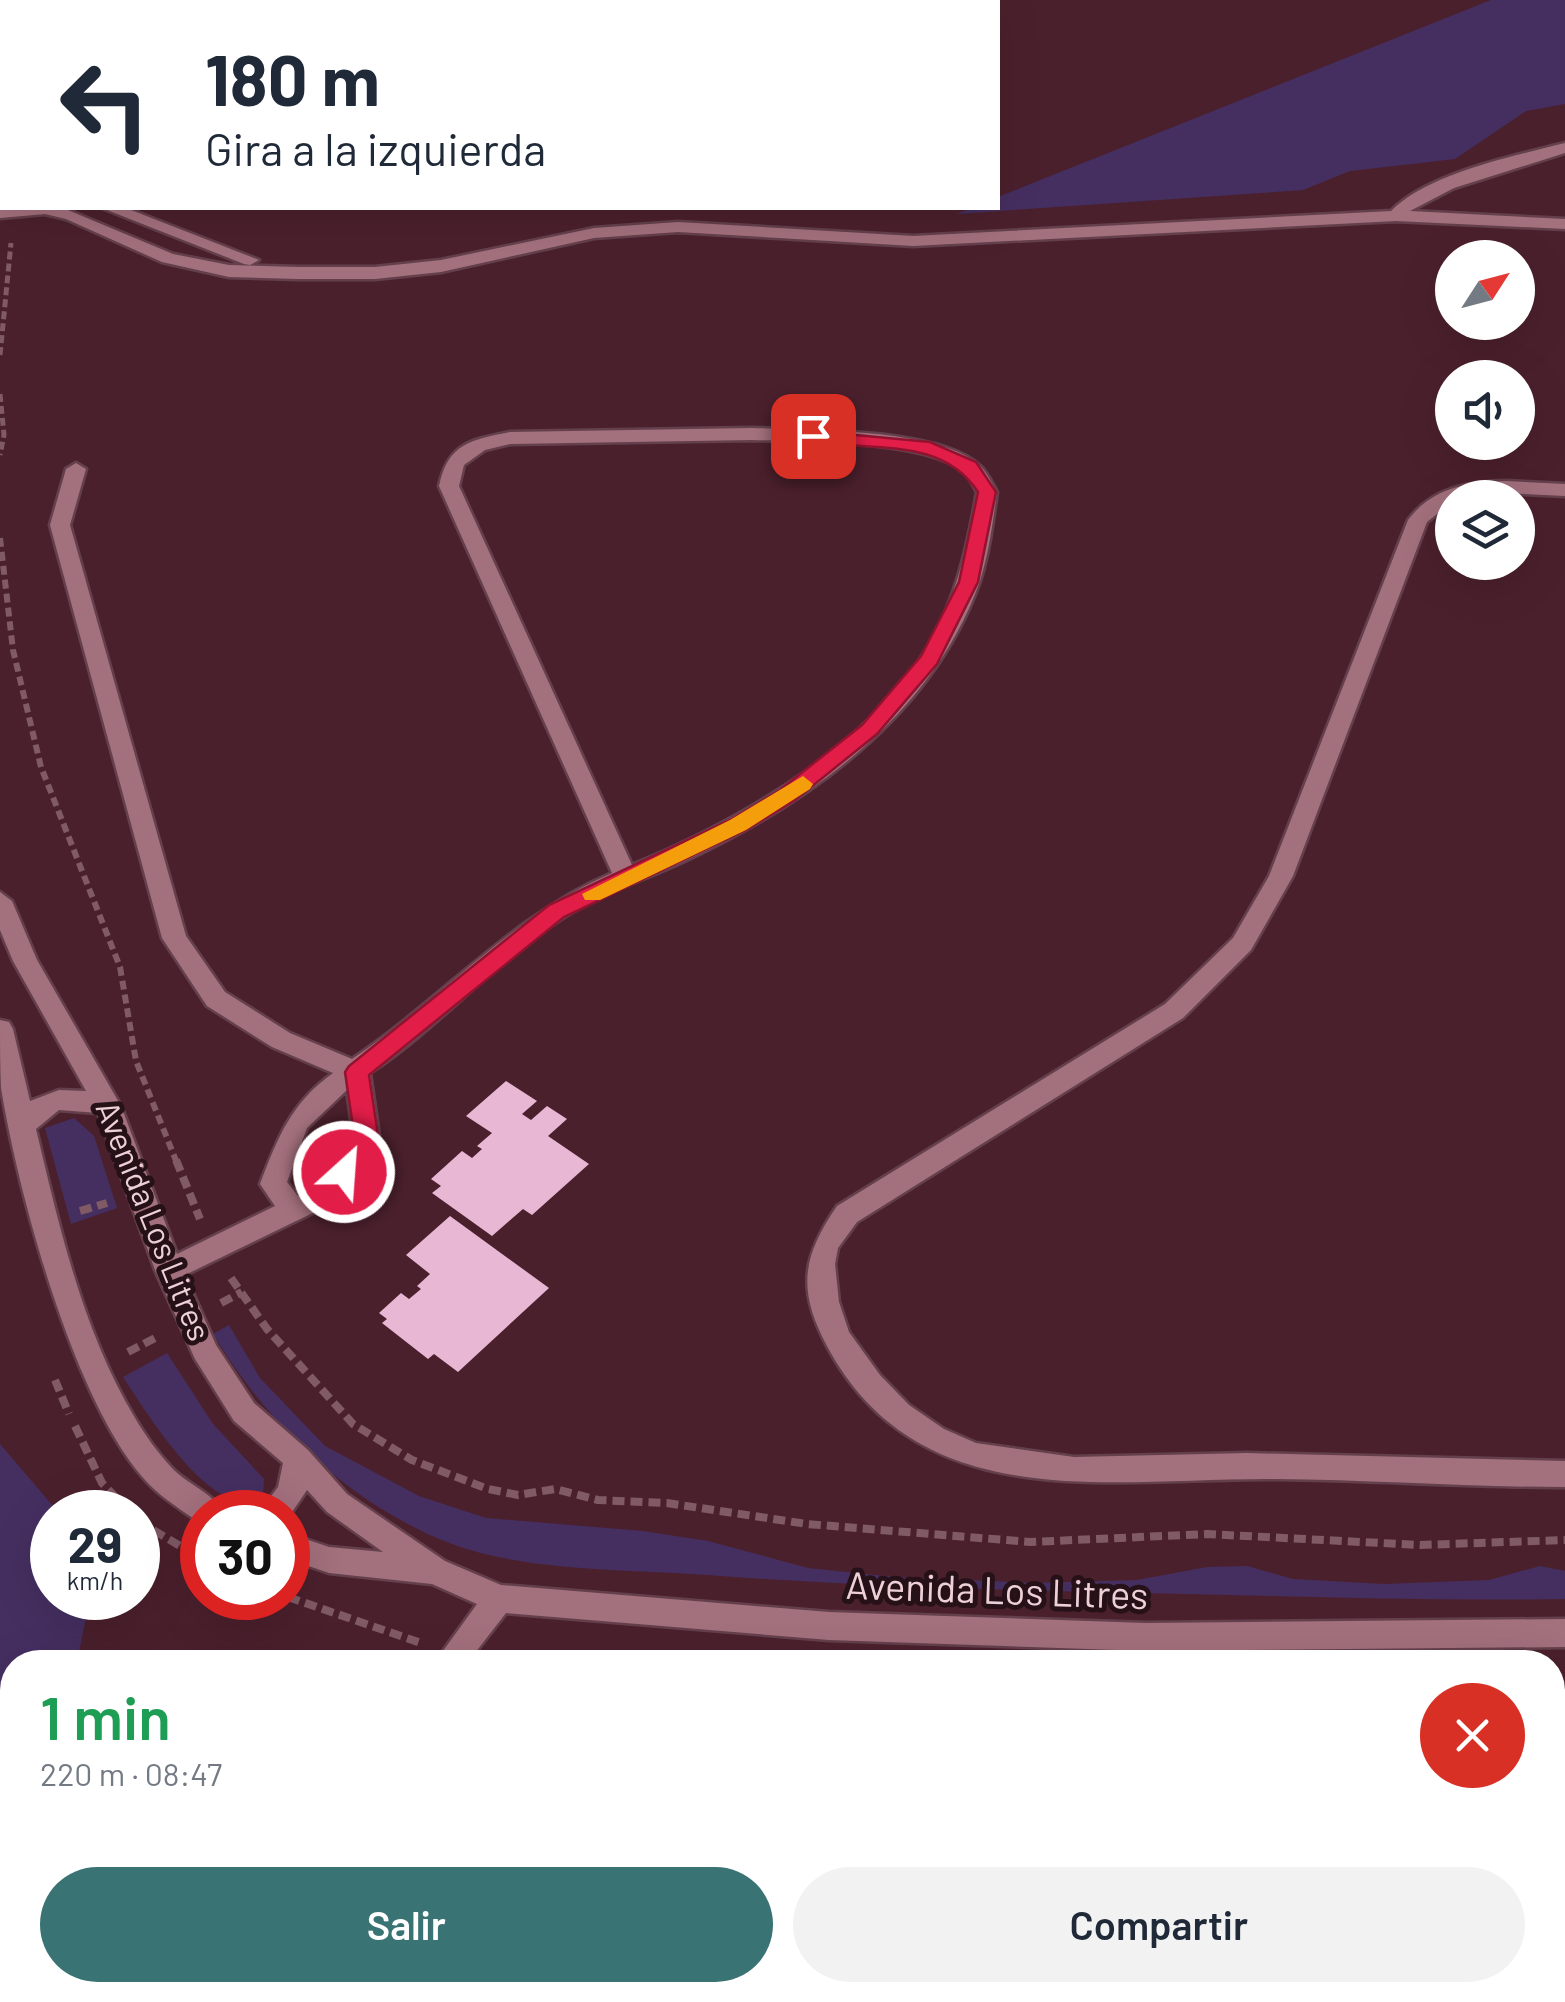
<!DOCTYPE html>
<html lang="es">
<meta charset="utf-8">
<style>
:root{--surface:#fff;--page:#f2f2f3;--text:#1f2937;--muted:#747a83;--accent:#3a7374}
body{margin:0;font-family:Barlow,sans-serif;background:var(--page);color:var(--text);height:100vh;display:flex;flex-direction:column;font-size:38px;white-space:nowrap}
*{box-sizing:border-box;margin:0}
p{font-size:32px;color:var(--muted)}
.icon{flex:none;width:55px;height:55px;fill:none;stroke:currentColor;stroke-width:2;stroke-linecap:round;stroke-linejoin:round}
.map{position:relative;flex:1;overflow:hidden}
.panel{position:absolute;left:0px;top:1650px;width:1565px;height:352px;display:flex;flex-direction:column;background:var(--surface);border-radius:40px 40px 0 0;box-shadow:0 10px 40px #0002}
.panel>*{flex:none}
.banner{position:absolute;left:0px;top:0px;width:1000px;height:210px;box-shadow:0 10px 40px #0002;background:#fff;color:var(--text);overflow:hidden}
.needle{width:65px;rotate:54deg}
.controls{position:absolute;left:1435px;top:240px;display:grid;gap:20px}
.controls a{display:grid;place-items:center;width:100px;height:100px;border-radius:50%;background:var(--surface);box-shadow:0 10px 40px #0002;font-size:50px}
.speed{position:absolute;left:30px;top:1490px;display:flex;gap:20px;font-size:50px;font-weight:700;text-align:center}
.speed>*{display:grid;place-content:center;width:130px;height:130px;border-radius:50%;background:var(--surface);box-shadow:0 10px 40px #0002;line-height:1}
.speed small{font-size:25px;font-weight:400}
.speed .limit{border:15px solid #d22;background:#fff;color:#111}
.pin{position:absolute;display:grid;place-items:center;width:85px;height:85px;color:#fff;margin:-42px;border-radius:20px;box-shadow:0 5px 15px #0006}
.me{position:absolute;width:110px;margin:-55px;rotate:26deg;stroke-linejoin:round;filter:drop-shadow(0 0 8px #0008)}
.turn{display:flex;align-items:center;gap:35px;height:210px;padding:0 40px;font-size:45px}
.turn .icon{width:130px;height:130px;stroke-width:2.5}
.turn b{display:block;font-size:70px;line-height:85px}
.round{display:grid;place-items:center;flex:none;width:105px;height:105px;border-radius:52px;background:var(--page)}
.summary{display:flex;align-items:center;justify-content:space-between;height:170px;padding:0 40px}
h1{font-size:60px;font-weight:600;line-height:75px;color:#1e9e55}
.action{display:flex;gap:20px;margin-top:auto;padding:20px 40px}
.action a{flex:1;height:115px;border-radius:60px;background:var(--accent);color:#fff;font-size:40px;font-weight:600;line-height:115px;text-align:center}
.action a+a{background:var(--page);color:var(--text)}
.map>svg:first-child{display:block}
.green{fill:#452f61}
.building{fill:#e8b7d4}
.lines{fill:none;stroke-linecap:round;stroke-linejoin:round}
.minor-casing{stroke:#64404c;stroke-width:5}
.path-far2{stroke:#805a65;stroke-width:5;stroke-dasharray:8 4;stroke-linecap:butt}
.path-far1{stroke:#805a65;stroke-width:6;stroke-dasharray:9 5;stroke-linecap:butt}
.path{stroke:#805a65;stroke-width:8;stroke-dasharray:12 6;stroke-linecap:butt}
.minor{fill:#a3707d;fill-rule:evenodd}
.route{fill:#e11d48;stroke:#92132f;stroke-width:2.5}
.slow{fill:#f59e0b}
.labels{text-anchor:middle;stroke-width:10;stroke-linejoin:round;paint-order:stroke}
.street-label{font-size:32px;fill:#eed1d8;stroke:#251117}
.near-street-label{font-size:38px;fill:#eed1d8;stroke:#251117}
</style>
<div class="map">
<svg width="1565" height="2002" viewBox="0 0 1565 2002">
<rect width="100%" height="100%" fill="#4b202d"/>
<!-- green -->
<g class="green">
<path d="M1491 0H1565V104L1526 111 1455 159 1350 171 1303 190 956 214 972 208H998V197Z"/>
<path d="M74 1118 94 1136 117 1208 71 1224 45 1128Z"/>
<path d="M229 1325 260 1378 325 1446 419 1496 486 1518 643 1531 708 1541 808 1568 895 1577 1034 1583 1137 1580 1207 1567 1247 1566 1293 1579 1384 1584 1489 1580 1540 1566 1565 1571V1599C1439 1601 1313 1597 1188 1594 1032 1591 876 1587 721 1576 637 1569 530 1573 452 1544 350 1505 269 1426 213 1334Z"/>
<path d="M167 1353 213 1424 264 1479 263 1496C216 1529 144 1408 123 1377Z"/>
<path d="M0 1444 58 1512H52V1598H90L77 1662H12V1981L8 2002H0Z"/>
</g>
<!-- building -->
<g class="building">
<path d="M506 1081 537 1101 522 1114 531 1120 547 1106 567 1119 548 1136 589 1164 532 1215 523 1209 492 1236 432 1193 441 1186 431 1179 462 1151 472 1158 482 1149 477 1146 492 1133 466 1116Z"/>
<path d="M450 1216 549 1288 458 1372 434 1354 428 1359 382 1323 387 1319 379 1313 401 1293 409 1299 421 1289 417 1286 430 1274 406 1255Z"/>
</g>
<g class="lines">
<!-- minor casing -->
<g class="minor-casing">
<g id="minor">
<path d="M265 0H281L282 2H266Z"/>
<path d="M1565 143V153L1454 188 1410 211 1565 219V229L1396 221 913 246 678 232 594 238 441 272 375 279H298L229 277 162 262 66 219 45 214 0 218V208H63L173 254 229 265 298 267H375L441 260 594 228 678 222 913 236 1391 211C1428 173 1514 156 1565 143Z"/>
<path d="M102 208H126L259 260 250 265 244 264Z"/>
<path d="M752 428C805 430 942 428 980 466 988 473 992 484 997 492 993 521 989 553 980 581 934 712 814 799 693 857 650 878 606 891 564 917 494 962 439 1027 370 1073L379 1135 331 1204 185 1275 216 1345 254 1403 308 1450 347 1494 445 1561 501 1585 829 1612 1146 1623 1565 1619V1647L1146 1651 829 1640 506 1613 468 1662H435L477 1604 432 1584 329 1573 288 1559V1533L329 1547 383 1552 327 1512 307 1490 288 1518V1512H259L278 1487 283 1463 234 1421 195 1359 155 1270 98 1113 59 1110 36 1129C59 1226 83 1332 135 1418 145 1435 158 1453 171 1467 186 1484 213 1492 222 1512H202V1523L197 1521C183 1511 167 1501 154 1489 77 1417 18 1192 1 1088 0 1066 0 1042 0 1020L9 1022 13 1029 30 1101 59 1090 86 1091 13 961 0 930V892L12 901 37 960 121 1106 177 1254 275 1206 260 1184C278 1137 291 1103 333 1073L272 1047 207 1006 162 938 50 525 66 469 76 463 86 469 70 525 186 936 225 992 290 1033 352 1059C442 999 511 916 612 873L439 486C448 443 471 440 510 432ZM752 440C803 442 925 439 964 472 970 477 973 486 977 492 969 538 960 581 940 624 886 738 744 819 632 865L459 486 464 465 485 450 510 444ZM347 1090 353 1133 313 1188 298 1196 287 1182 307 1128Z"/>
<path d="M1506 481 1565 484V496L1506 493 1452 498V502L1427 522 1293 876 1251 950 1183 1018 857 1222 838 1248 835 1264 839 1302 849 1332 880 1375 909 1405 944 1429 976 1443 1074 1457 1247 1453 1565 1461V1487C1469 1487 1373 1480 1277 1479 1115 1477 920 1520 827 1346 797 1290 802 1257 837 1206L1165 1004 1233 938 1269 876 1408 520C1432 488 1467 482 1506 481Z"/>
<path d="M1565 1880V1912L1552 1913V1881Z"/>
<path d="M721 1990H772L767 2002H716Z"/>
<path d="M907 1990H946L941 2002H902Z"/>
</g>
</g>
<!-- path-far2 -->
<g class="path-far2">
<path d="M0 355 11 243"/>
<path d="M0 394 4 435 0 455"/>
</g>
<!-- path-far1 -->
<path class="path-far1" d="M0 538 13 650 41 767 120 967 136 1061 177 1163"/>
<!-- path -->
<g class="path">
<path d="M176 1160 200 1219"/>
<path d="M80 1211 107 1203"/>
<path d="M231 1278 267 1329 353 1424 412 1460 488 1489 518 1495 555 1489 598 1500 667 1503 807 1524 1030 1542 1207 1534 1420 1545 1565 1540"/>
<path d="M221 1303 242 1292"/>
<path d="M128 1352 157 1337"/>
<path d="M55 1380 69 1414"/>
<path d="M75 1426 102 1483 130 1512"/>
<path d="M138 1521 202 1559"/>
<path d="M288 1597 421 1643"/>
<path d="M1552 1699 1565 1698"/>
</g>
<!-- minor -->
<use href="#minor" class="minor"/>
</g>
<!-- route -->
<path class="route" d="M813 431 930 442 976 462 996 492 978 582 937 664 877 734 795 800 746 830 564 917 369 1075 378 1135 352 1178H335L331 1172 354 1134 345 1072 349 1066 549 905 730 820 780 790 862 725 921 656 959 582 978 492C940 434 867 453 807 440L804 436Z"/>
<!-- slow -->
<path class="slow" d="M803 776 813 784 810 789 746 830 600 900H585L582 894 730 820Z"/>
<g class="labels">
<!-- street labels -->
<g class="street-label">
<text transform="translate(153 1221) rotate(68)" y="11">Avenida Los Litres</text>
</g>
<!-- near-street labels -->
<g class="near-street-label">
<text transform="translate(997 1591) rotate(2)" y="13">Avenida Los Litres</text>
</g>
</g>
</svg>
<div class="controls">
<a><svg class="needle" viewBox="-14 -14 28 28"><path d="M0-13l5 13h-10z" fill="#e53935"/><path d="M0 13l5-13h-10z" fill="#747a83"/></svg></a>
<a><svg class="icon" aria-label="sound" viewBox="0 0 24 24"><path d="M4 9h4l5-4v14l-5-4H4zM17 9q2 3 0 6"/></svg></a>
<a><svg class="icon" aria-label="layers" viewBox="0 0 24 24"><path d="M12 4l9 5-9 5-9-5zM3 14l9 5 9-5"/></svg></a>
</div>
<div class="speed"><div>29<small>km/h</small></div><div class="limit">30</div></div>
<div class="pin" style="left:813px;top:436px;background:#d93025"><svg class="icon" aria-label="arrive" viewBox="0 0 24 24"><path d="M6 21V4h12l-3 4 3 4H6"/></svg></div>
<svg class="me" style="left:344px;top:1172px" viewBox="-20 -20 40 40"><circle r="17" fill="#e11d48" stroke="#fff" stroke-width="3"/><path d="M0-11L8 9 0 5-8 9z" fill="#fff"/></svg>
<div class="banner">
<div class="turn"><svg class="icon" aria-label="left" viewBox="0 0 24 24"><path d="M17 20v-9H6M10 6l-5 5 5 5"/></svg><div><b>180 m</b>Gira a la izquierda</div></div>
</div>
<section class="panel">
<div class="summary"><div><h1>1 min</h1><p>220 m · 08:47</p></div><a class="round" style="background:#d93025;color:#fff"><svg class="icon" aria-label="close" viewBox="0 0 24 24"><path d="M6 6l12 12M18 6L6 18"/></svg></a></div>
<div class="action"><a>Salir</a><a>Compartir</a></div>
</section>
</div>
